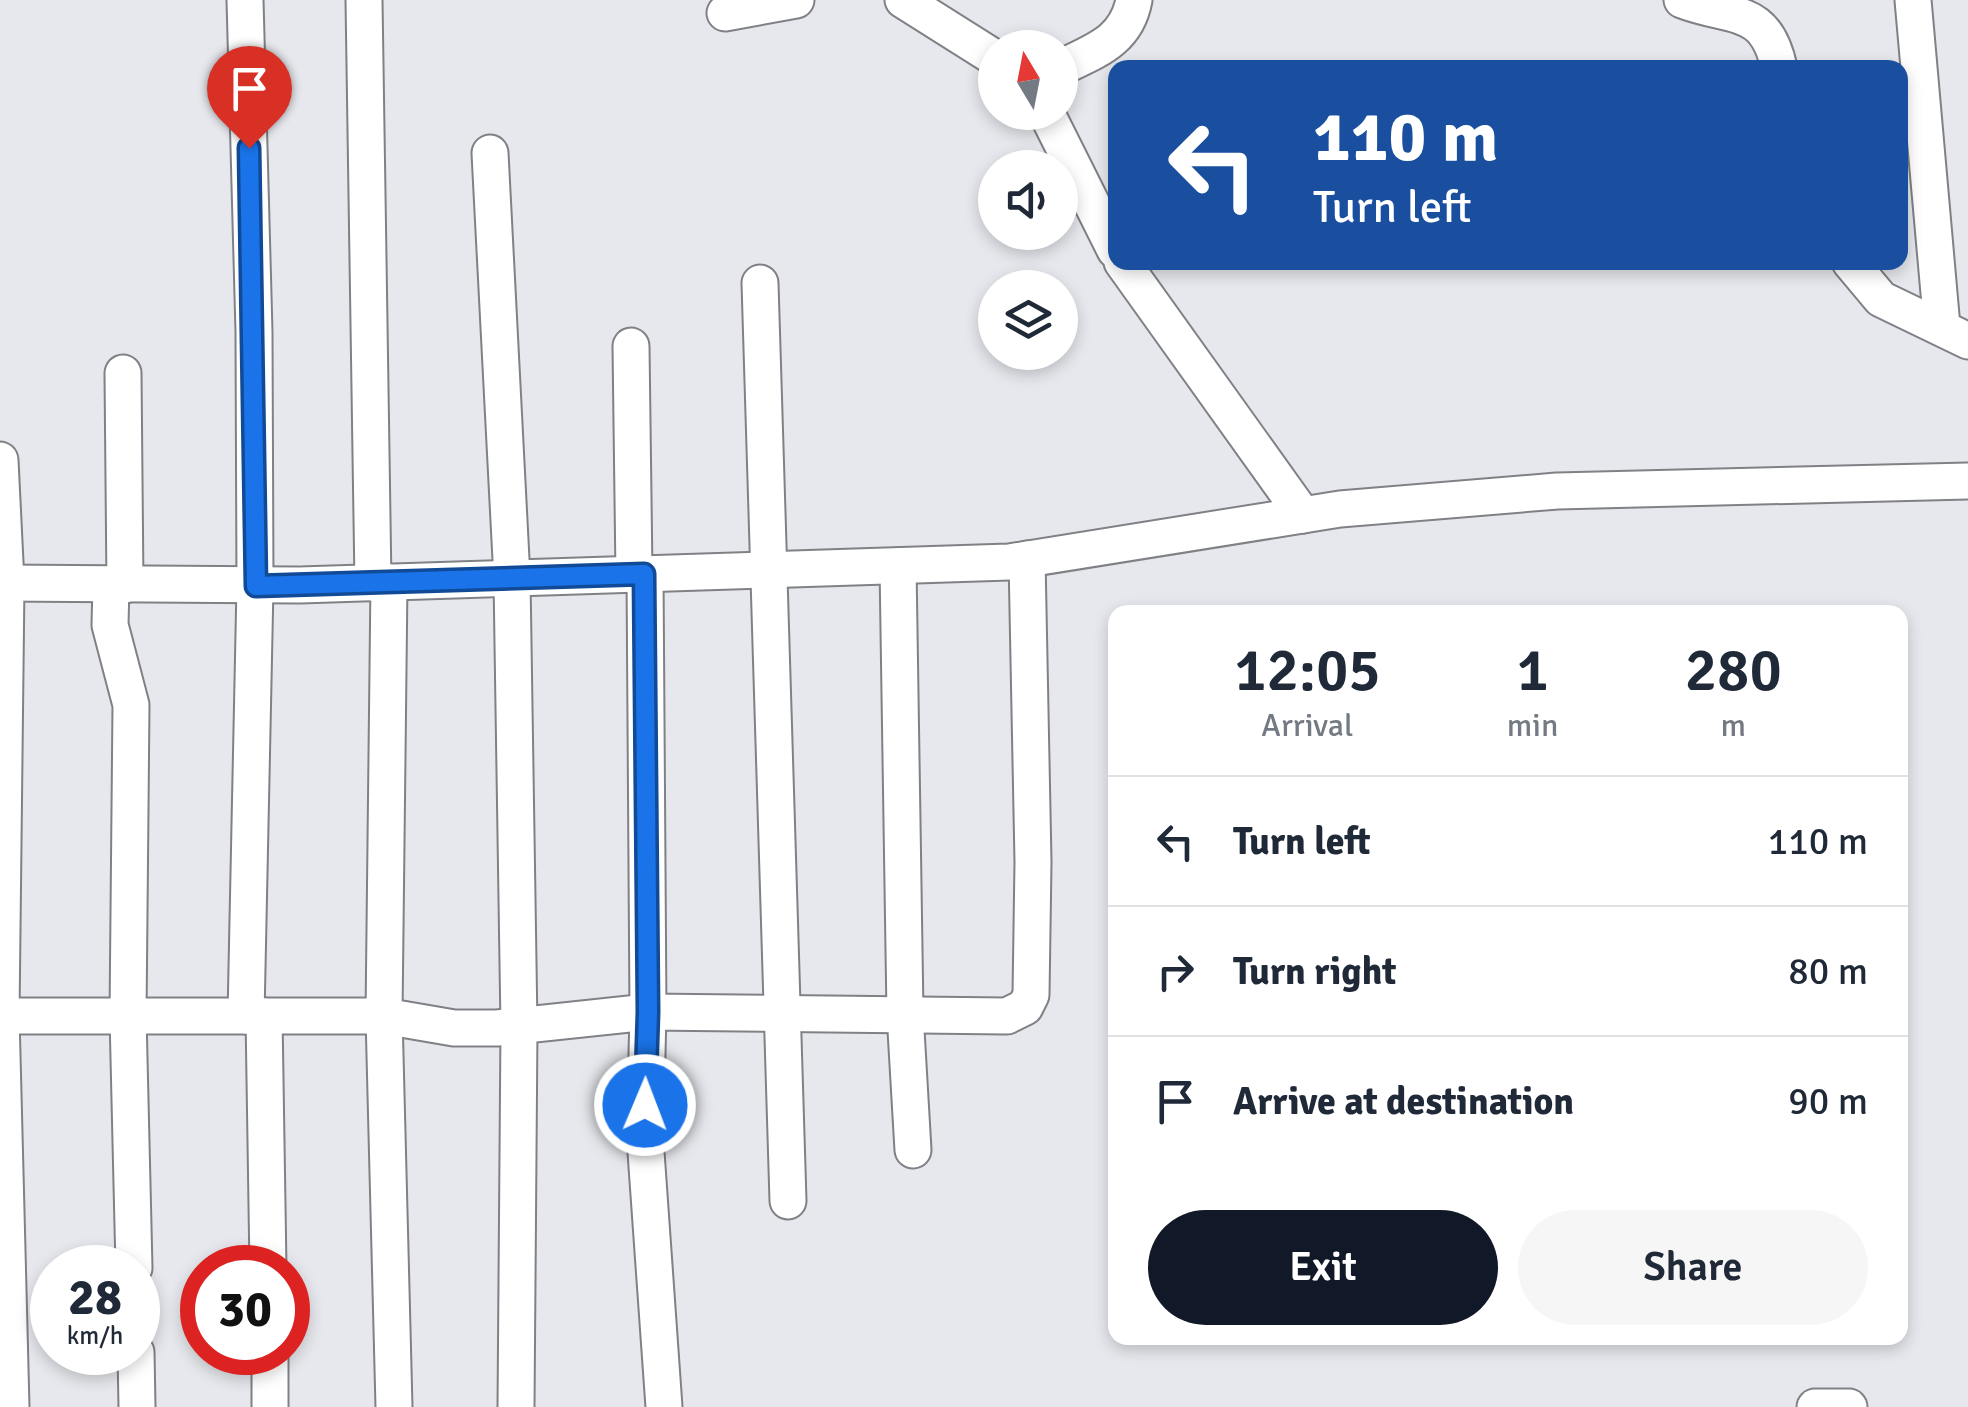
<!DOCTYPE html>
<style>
:root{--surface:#fff;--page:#f6f6f7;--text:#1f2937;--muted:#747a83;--line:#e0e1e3;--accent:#111827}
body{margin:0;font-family:Signika,sans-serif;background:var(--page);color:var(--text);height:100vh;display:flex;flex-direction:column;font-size:38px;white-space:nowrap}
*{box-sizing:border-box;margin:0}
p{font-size:32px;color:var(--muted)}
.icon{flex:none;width:55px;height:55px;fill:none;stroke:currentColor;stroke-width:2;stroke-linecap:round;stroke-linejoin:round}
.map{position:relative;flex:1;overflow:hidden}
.drawer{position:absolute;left:1108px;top:605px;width:800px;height:740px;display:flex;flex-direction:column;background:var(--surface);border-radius:20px;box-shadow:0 5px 15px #0003}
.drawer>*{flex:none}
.banner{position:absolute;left:1108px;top:60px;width:800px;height:210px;border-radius:20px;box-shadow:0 5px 15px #0003;background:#1a4fa0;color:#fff;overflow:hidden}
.needle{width:65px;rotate:350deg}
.controls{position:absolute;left:978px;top:30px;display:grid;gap:20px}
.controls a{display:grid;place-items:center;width:100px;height:100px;border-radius:50%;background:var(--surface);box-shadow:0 5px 15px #0003;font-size:50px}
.speed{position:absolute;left:30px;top:1245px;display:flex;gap:20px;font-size:50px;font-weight:700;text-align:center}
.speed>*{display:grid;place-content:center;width:130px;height:130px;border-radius:50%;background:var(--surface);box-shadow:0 5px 15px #0003;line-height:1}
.speed small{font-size:25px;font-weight:400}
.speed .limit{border:15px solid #d22;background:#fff;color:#111}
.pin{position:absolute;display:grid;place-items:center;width:85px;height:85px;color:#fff;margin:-102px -42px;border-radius:50% 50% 50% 0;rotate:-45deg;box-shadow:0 0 10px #0007}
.pin .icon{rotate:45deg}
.me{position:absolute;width:110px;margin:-55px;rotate:1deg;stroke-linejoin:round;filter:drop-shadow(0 0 8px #0008)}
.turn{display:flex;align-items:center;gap:35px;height:210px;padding:0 40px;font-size:45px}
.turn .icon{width:130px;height:130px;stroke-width:2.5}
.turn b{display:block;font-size:70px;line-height:85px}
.eta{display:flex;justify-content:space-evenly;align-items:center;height:170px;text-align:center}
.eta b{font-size:60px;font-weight:600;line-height:70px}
.button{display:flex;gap:20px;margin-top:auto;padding:20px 40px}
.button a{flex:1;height:115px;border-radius:60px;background:var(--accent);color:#fff;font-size:40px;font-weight:600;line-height:115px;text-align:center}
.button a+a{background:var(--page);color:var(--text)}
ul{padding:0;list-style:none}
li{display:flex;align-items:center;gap:30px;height:130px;padding:0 40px;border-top:2px solid var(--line)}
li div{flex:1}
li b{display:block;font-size:38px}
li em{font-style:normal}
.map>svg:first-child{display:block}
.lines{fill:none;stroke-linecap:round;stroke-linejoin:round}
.minor-casing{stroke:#7f8185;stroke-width:39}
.minor{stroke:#fff;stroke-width:35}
.route-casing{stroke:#114b97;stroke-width:25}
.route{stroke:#1a73e8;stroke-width:18}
</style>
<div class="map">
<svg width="1968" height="1407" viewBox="0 0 1968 1407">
<rect width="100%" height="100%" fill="#e6e8ed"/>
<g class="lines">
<!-- minor casing -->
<g class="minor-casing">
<g id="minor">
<path d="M245 0 254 332 255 586 246 1016"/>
<path d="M364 0 373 583"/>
<path d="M903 0 995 58"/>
<path d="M1682 0C1731 19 1766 5 1779 68"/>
<path d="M1913 0 1942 327"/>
<path d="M725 13 796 0"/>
<path d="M1060 68C1094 51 1126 42 1134 0"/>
<path d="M1046 112 1115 250"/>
<path d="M490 153 512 579 519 1027 516 1407"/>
<path d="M1122 262 1303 515"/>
<path d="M1850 262 1881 299 1968 341"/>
<path d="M760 283 788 1201"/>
<path d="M631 346 634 574"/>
<path d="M123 373 125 585"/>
<path d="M0 460 6 583 1 1016 11 1407"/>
<path d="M898 566 905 1013 913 1150"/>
<path d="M645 574 648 1012 645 1138 664 1407"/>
<path d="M389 582 384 1016 394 1407"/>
<path d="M0 583 300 585 1009 562 1340 509 1557 491 1968 481"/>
<path d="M111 584 110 625 131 705 128 1016 134 1268"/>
<path d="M0 1016H384L454 1028H497L648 1012 1007 1016 1025 1007 1031 995 1033 862 1027 559"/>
<path d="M264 1016 268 1268"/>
<path d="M136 1352 137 1407"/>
<path d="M270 1352V1407"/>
<path d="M1815 1407H1849"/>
</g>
</g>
<!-- minor -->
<use href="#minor" class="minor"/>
</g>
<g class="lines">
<!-- route casing -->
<g class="route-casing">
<path id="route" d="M249 148 256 586 644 574 648 1012 645 1105"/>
</g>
<!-- route -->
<use href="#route" class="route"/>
</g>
</svg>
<div class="controls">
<a><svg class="needle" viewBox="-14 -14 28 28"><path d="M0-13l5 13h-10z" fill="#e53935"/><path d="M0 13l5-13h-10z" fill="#747a83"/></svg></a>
<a><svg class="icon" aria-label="sound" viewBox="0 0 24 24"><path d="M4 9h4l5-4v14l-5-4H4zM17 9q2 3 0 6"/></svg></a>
<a><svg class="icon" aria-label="layers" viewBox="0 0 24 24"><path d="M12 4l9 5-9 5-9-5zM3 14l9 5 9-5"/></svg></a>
</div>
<div class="speed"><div>28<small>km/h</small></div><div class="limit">30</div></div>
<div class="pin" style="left:249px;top:148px;background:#d93025"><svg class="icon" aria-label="arrive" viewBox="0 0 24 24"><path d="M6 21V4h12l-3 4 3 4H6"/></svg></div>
<svg class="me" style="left:645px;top:1105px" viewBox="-20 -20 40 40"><circle r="17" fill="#1a73e8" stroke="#fff" stroke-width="3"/><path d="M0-11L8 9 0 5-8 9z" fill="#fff"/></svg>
<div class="banner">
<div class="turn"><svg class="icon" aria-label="left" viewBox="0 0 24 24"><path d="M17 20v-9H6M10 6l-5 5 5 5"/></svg><div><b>110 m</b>Turn left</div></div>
</div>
<section class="drawer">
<div class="eta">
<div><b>12:05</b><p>Arrival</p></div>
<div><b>1</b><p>min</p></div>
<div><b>280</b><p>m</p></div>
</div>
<ul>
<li><svg class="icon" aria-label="left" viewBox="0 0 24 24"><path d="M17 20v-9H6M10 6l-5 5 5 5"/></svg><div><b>Turn left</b></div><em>110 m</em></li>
<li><svg class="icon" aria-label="right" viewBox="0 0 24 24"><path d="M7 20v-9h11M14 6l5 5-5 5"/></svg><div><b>Turn right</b></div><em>80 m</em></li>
<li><svg class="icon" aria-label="arrive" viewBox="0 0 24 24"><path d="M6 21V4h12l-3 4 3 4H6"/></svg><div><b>Arrive at destination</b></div><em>90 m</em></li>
</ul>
<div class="button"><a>Exit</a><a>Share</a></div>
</section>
</div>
